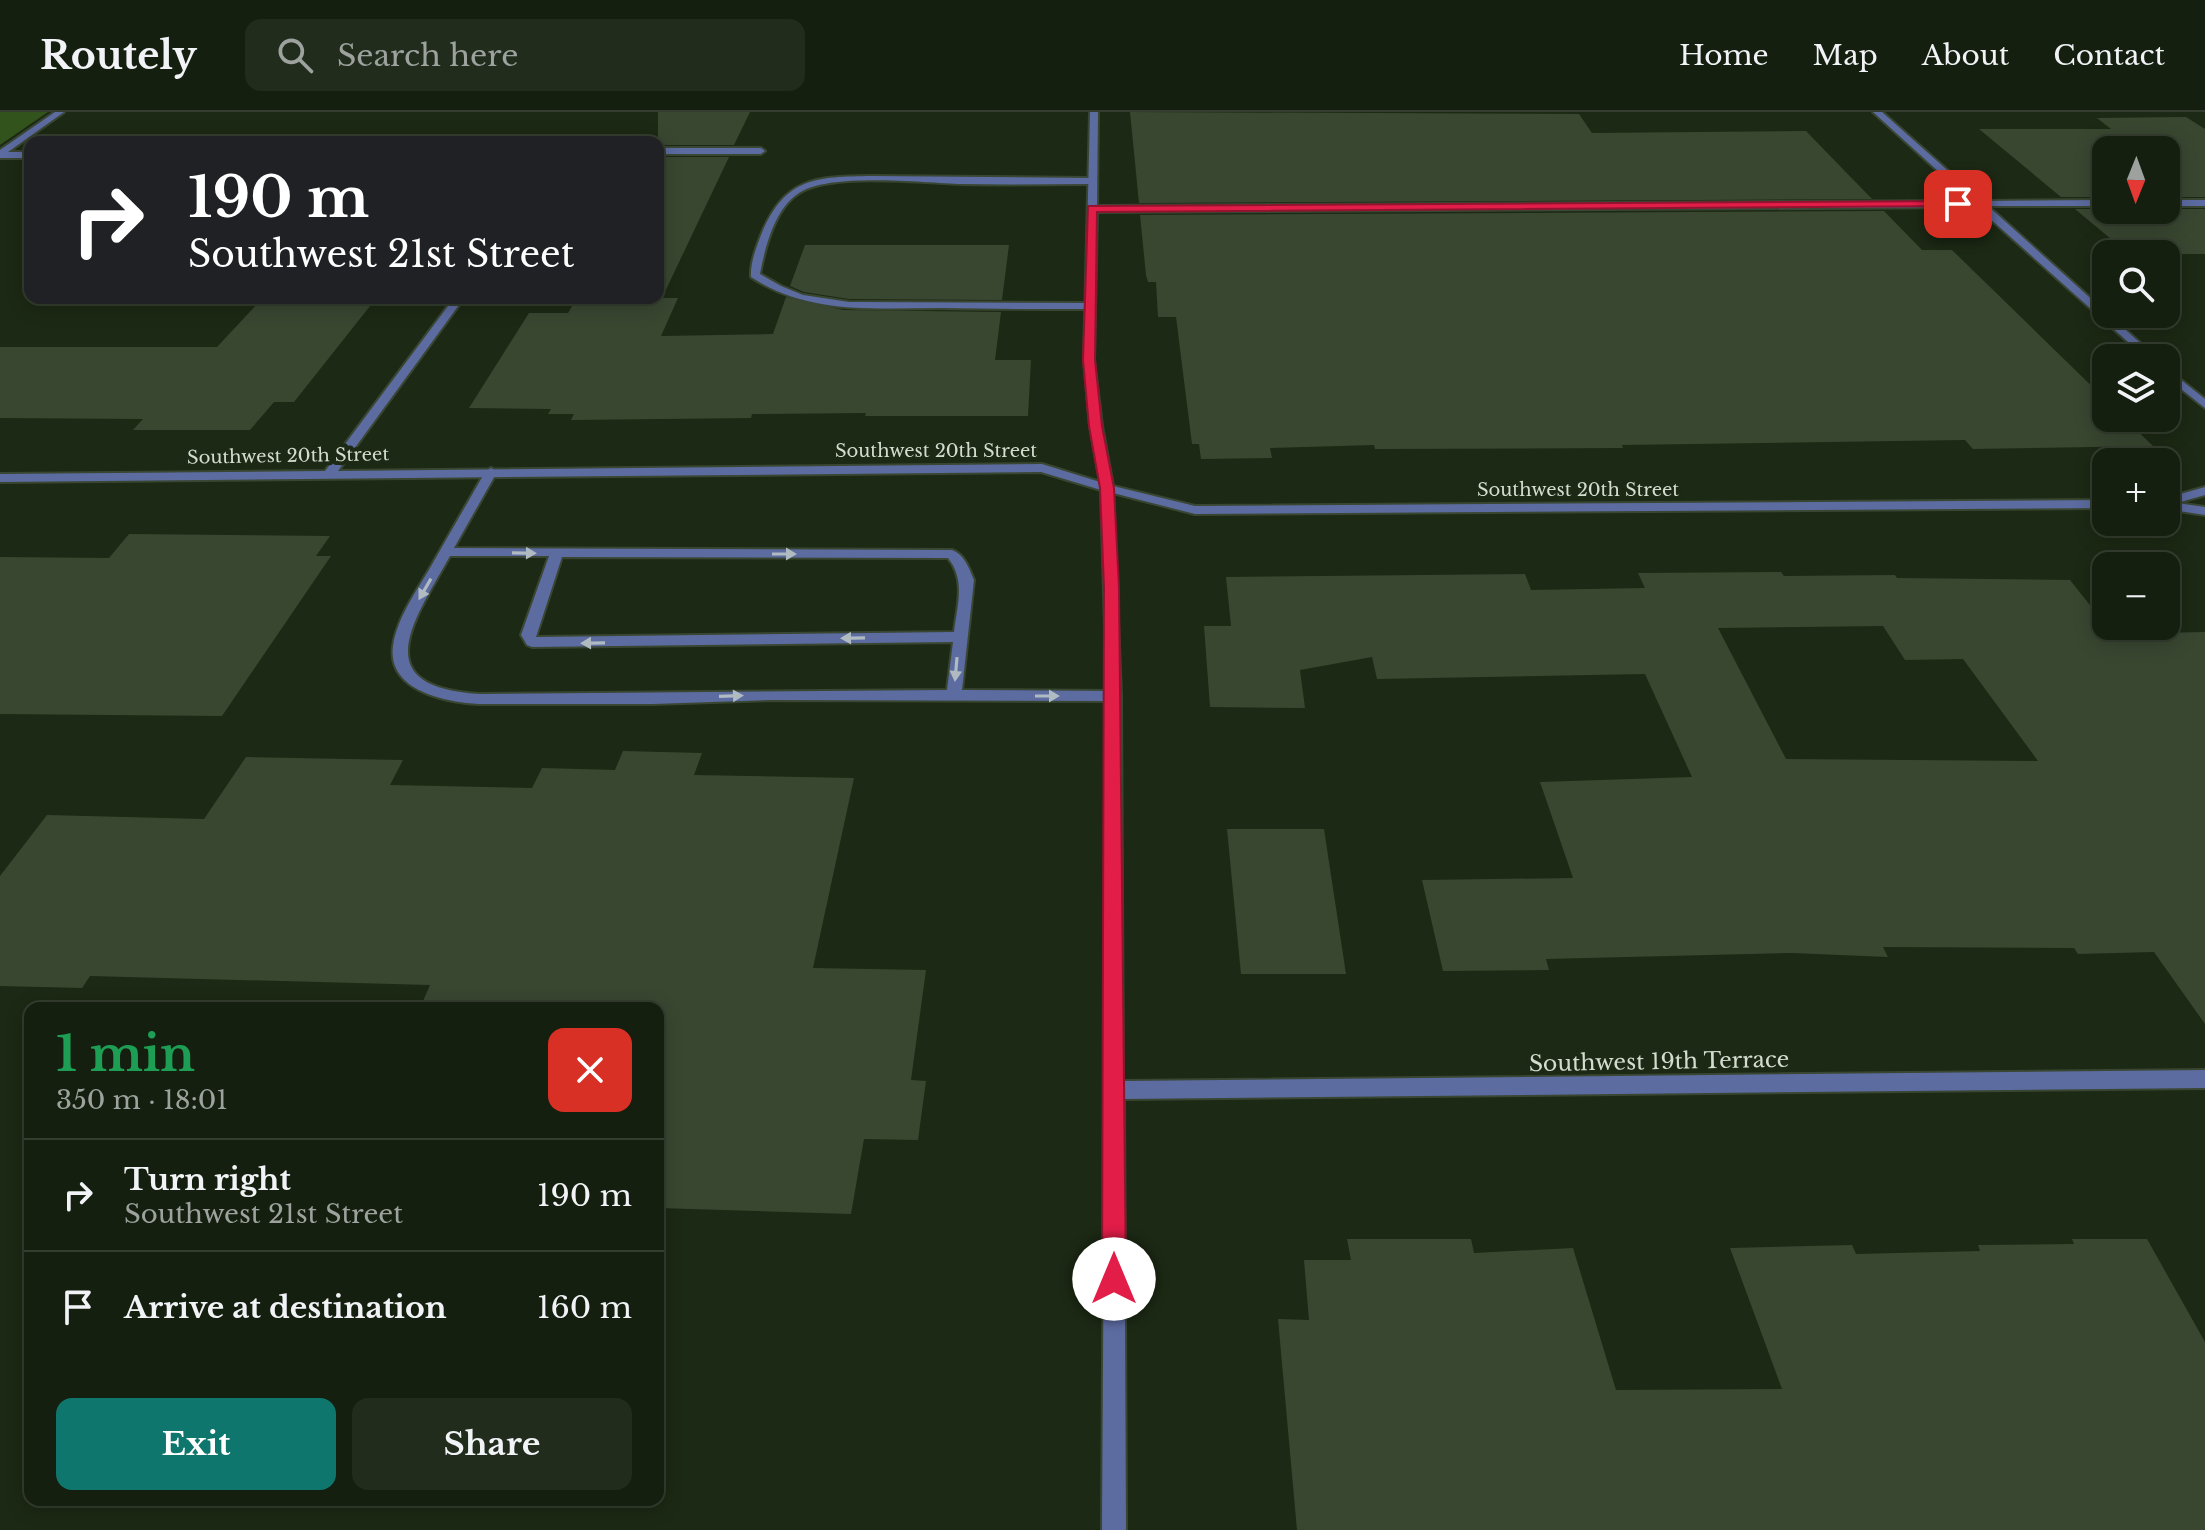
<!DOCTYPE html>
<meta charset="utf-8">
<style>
:root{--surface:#151f0f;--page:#222c1d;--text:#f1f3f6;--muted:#9da29e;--line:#343d2f;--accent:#0f766e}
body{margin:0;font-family:"Libre Baskerville",serif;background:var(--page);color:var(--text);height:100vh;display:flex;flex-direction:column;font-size:30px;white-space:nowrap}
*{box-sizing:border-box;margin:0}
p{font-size:26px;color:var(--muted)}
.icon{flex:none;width:44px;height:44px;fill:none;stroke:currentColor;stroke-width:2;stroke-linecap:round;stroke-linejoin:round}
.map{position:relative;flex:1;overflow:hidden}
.details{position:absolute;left:24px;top:890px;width:640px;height:504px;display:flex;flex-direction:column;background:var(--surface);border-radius:16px;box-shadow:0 4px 20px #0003,0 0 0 2px var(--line)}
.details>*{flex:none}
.hud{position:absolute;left:24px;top:24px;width:640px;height:168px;border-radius:16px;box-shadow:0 4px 20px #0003,0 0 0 2px var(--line);background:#202124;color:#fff;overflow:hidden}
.needle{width:52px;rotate:181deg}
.tools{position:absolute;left:2092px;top:24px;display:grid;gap:16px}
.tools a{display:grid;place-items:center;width:88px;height:88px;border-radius:16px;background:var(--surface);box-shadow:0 4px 20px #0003,0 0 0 2px var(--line);font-size:40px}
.pin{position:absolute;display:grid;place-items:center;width:68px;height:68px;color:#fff;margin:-34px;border-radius:16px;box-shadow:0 4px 12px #0006}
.me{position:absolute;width:88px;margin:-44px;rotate:0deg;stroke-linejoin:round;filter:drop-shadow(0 0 6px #0008)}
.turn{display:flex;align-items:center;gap:28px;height:168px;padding:0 32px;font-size:36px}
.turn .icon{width:104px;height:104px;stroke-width:2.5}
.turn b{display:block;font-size:56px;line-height:68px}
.round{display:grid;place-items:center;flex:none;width:84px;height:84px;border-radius:16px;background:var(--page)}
.headline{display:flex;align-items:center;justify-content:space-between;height:136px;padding:0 32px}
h1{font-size:48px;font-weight:700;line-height:60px;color:#1e9e55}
.cta{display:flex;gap:16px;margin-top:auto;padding:16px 32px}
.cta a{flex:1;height:92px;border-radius:16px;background:var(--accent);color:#fff;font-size:32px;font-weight:700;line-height:92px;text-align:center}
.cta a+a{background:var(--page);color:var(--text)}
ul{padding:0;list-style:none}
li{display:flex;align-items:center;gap:24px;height:112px;padding:0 32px;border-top:2px solid var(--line)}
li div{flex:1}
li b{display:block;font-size:30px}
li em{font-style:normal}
header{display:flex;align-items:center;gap:48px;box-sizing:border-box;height:112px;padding:0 40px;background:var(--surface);border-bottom:2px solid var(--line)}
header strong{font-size:38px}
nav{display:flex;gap:44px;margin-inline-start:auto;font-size:28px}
.search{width:560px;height:72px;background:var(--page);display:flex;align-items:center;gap:20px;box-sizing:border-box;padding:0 28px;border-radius:16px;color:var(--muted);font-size:30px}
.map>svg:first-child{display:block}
.green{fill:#32531b}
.building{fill:#394731;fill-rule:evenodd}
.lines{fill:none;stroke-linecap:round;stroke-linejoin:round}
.lane-casing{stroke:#394632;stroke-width:4}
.street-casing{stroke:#394632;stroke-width:4}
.lane{fill:#5c6ba0;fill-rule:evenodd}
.street{fill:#5c6ba0;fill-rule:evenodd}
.oneway{fill:#afbac1}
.route{fill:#e11d48;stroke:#92132f;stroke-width:2}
.labels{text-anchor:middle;stroke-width:8;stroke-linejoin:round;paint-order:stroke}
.far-street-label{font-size:18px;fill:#d3dccf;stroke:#1c2914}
.street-label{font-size:22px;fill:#d3dccf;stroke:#1c2914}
</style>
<header>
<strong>Routely</strong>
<div class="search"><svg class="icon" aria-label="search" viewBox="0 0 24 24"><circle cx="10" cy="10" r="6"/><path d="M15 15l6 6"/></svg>Search here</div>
<nav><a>Home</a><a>Map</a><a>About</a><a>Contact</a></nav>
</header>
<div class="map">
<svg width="2205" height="1418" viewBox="0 0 2205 1418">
<rect width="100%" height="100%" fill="#1c2914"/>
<!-- green -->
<path class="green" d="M0 0H48L0 33Z"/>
<!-- building -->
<g class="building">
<path d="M658 0H750L734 33H658Z"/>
<path d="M1130 0 1579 2 1592 21 1806 19 1872 87 1139 91Z"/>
<path d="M2186 5 2205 17V85H2166V38H2106V85H2061L1979 17H2111L2097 6Z"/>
<path d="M658 45H729L662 186H678L661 224 773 222 786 185 843 198 1001 200 995 248H1031L1028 304H865L866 301 752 302 751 306 571 308 574 302H548L551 297 469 296 529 201H568L577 186H658Z"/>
<path d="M2075 97H2205V142H2129Z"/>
<path d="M1884 99 1922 138H1952L2106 288V306H2124L2153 334 1973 337 1965 328 1622 333 1623 336 1375 337 1374 333 1270 336 1272 346 1201 347 1199 332H1192L1176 205H1158L1156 170H1148L1146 163 1140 103Z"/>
<path d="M805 133H1009L1002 188 849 187 804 180 790 174Z"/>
<path d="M260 189H374L294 290H274L250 318H133L143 307 0 306V235H217Z"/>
<path d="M129 422 330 424 316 444H331L222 604 0 602V445L109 446Z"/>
<path d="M1781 460 1784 464 1895 463 1897 466 2070 468 2113 522 2205 520V912L2154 840 2078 842 2074 836 1883 835 1888 845 1792 841 1546 847 1549 858 1443 859 1422 768 1573 766 1540 670 1692 665 1645 562 1377 567 1372 545 1300 558 1305 596 1210 595 1204 514H1231L1226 465 1525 462 1531 478 1645 476 1638 461ZM1883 514 1905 548 1963 547 2038 649 1786 647 1718 516Z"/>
<path d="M623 639 702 641 694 663 854 666 813 856 926 858 911 968 926 969 918 1028 864 1027 851 1102 658 1096V896H420L430 873 90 864 82 876 0 874V764L47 703 204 707 246 645 403 648 390 673 532 676 542 656 615 658Z"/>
<path d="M1227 717H1324L1346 862H1241Z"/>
<path d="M1347 1127H1471L1474 1141 1573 1136 1616 1278 1782 1277 1730 1136 1852 1133 1856 1142 1980 1139 1978 1133 2074 1132 2072 1127H2147L2205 1230V1418H1297L1278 1207 1309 1208 1304 1148H1351Z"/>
</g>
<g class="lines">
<!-- lane casing -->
<g class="lane-casing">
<g id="lane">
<path d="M872 64 1092 66 1096 69 1092 72C1049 72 1006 73 963 72 923 71 831 60 799 81 775 96 765 135 760 162L781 174 803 183 849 190 1088 191 1093 194 1088 197C1039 197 990 197 941 196 876 196 808 203 751 165 750 152 756 136 761 123 785 65 815 65 872 64Z"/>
<path d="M491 356 497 360 454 436 952 438C964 442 969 456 974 468L962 578 1114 579 1121 584 1114 589 769 588 653 592H479C446 590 387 579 393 534 397 506 416 480 430 456 448 424 467 392 485 360ZM450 444H549L521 523 527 533 532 535 953 530 947 578 479 582C364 575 415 507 450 444ZM562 445 948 446C966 468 957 494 954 520L536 525Z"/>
</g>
</g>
<!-- street casing -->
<g class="street-casing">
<g id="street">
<path d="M55 0H64L8 40H30V46H0V38Z"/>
<path d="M1090 0H1098L1097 94 1971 89 1873 0H1882L1982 89 2106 88V94H1988L2157 246H2146L1977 95 1097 100 1094 248 1102 314 1113 374 1195 394 2106 388V396L1195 402 1113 381 1121 584 1123 969 2205 958V976L1124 987 1126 1418H1102L1107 584 1101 378 1041 360 0 370V362L325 359 454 186H464L338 359 1042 352 1100 370 1090 314 1084 248Z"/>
<path d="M658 36H761L765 39 761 42H658Z"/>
<rect x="2166" y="88" width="39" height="6"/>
<path d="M2166 256 2205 287V296L2166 265Z"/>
<path d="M2205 375V383L2177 391 2205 395V403L2166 397V386Z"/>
</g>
</g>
<!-- lane -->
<use href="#lane" class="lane"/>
<!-- street -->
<use href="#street" class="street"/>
</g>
<!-- one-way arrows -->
<defs><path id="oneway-solid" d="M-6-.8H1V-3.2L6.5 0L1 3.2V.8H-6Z" transform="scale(2)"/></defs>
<g class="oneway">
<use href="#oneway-solid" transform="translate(524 441) rotate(1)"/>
<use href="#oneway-solid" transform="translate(784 442)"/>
<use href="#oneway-solid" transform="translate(425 477) rotate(120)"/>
<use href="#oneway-solid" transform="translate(853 526) rotate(179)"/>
<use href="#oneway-solid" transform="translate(593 531) rotate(179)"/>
<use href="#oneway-solid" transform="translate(956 557) rotate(95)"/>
<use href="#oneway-solid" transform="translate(731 584) rotate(-2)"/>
<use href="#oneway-solid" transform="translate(1047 584)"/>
</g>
<!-- route -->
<path class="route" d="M1958 89 1963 92 1962 94 1097 100 1095 248 1102 314 1114 376 1119 476 1126 1167 1122 1175 1114 1179 1105 1175 1102 1167 1104 476 1100 376 1089 314 1083 248 1088 94Z"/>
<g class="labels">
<!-- far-street labels -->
<g class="far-street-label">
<text x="936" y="345">Southwest 20th Street</text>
<text transform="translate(288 344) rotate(-1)" y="6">Southwest 20th Street</text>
<text x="1578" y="384">Southwest 20th Street</text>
</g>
<!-- street labels -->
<g class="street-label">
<text transform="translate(1659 949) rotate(-1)" y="8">Southwest 19th Terrace</text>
</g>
</g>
</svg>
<div class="tools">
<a><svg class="needle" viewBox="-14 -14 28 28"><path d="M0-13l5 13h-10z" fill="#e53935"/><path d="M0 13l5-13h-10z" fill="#9da29e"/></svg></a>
<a><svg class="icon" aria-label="search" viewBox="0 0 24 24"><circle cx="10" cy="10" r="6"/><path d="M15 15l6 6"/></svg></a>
<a><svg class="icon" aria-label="layers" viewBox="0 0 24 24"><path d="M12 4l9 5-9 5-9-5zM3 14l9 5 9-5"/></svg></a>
<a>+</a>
<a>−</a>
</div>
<div class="pin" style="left:1958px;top:92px;background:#d93025"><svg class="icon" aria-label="arrive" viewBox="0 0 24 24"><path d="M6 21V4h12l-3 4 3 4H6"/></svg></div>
<svg class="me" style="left:1114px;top:1167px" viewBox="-20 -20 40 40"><circle r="19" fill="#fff"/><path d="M0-13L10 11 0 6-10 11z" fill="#e11d48"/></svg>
<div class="hud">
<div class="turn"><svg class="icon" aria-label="right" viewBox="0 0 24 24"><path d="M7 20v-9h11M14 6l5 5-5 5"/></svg><div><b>190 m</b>Southwest 21st Street</div></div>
</div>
<section class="details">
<div class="headline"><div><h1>1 min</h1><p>350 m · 18:01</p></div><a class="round" style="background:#d93025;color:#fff"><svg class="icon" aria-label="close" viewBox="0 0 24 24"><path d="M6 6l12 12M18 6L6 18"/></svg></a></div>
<ul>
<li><svg class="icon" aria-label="right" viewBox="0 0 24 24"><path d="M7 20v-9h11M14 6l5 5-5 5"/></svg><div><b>Turn right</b><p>Southwest 21st Street</p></div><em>190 m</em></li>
<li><svg class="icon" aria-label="arrive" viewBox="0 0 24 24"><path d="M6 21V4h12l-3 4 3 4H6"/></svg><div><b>Arrive at destination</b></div><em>160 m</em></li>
</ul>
<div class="cta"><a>Exit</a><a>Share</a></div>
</section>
</div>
